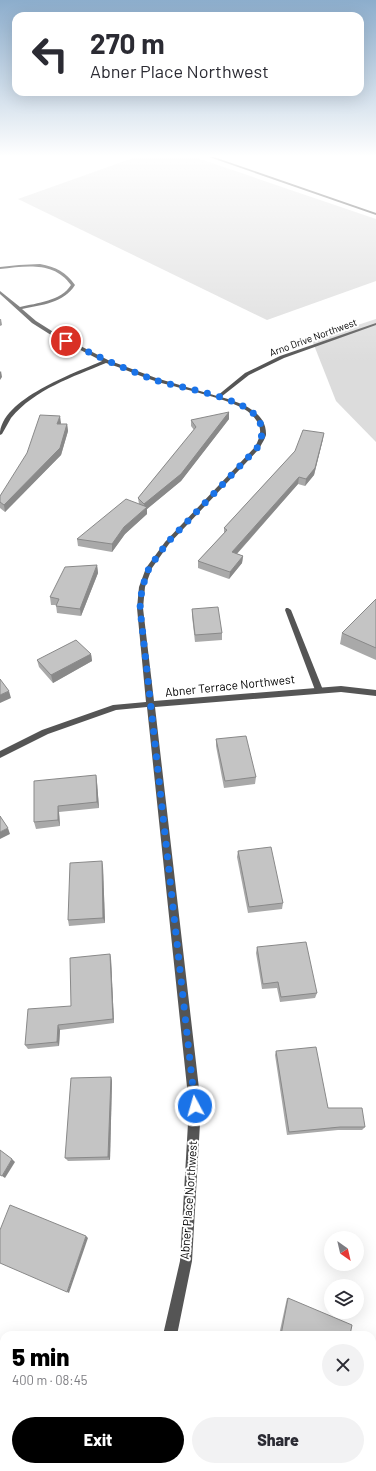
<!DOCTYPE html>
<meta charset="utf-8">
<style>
:root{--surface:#fff;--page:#f2f2f3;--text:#2b2b33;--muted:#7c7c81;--accent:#000}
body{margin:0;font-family:Barlow,sans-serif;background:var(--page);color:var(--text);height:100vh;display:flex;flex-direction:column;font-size:15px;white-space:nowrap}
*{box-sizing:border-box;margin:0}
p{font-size:13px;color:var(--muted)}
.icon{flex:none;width:22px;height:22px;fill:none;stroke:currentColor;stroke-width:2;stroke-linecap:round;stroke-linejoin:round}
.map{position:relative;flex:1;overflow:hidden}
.sheet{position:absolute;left:0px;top:1331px;width:376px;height:140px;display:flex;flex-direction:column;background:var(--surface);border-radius:12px 12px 0 0;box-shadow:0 4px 16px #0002}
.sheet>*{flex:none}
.hud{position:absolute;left:12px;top:12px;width:352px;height:84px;border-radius:12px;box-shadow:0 4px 16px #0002;background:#fff;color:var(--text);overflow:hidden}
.needle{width:26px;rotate:146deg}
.buttons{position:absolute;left:324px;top:1231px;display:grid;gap:8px}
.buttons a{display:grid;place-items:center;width:40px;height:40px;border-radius:50%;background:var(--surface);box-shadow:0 4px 16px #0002;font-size:20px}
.pin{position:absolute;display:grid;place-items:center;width:34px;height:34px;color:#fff;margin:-17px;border:2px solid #fff;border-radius:50%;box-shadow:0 1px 4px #0007}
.me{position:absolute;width:44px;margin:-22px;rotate:354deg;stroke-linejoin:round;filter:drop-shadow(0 0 3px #0008)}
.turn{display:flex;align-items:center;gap:14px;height:84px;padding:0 12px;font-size:18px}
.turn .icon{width:52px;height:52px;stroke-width:2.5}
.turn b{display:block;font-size:28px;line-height:34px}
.round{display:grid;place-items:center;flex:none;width:42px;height:42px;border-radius:21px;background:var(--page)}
.head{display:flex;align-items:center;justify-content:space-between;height:68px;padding:0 12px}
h1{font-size:24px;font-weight:800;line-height:30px;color:var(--accent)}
.action{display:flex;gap:8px;margin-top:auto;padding:8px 12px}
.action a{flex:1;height:46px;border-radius:24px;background:var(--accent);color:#fff;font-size:16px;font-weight:800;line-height:46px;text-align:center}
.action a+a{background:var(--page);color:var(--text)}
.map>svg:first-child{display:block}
.green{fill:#dcdcdc}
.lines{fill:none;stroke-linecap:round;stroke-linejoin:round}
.lane{fill:#555;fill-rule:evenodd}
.street{fill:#555;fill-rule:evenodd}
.secondary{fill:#222;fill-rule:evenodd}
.wall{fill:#a9a9a9}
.shaded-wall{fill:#898989}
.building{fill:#c4c4c4;stroke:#898989}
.route{stroke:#1a73e8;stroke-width:7;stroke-dasharray:0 12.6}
.labels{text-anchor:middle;stroke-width:4;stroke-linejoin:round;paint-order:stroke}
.far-street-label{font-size:10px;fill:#000;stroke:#fff}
.street-label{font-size:12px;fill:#000;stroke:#fff}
</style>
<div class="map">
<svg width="376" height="1471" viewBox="0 0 376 1471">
<rect width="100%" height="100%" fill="#fff"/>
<!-- green -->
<g class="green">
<path d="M136 157H194L376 219V281L267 320 18 199Z"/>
<path d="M376 319V442L336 401 312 340Z"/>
</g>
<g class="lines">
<!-- lane -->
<path class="lane" d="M286 608H288L291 610 323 690 322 692H316L315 690 285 610Z"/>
<!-- street -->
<g class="street">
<path d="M40 264C56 267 66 272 75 285 64 303 41 305 22 309L36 321 55 333 108 360 156 378 217 396 245 373 280 356 376 323V325L284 358 249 375 221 397C239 402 267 411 266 435 265 439 261 445 259 449L169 544 152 568 145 587 143 608 154 701 341 686 376 690V696L341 692 155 707 201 1106 192 1261 177 1335H163L180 1261 189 1106 147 707 116 710 48 734 0 758V751L42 730 113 705 146 702 137 608 139 587 146 568 165 542 255 447C262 434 263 426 251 414 236 399 175 388 152 380 137 375 122 368 106 363 73 377 35 389 11 418 8 423 5 429 2 434L0 435C0 399 75 373 102 361L51 335 32 323 0 294V291L20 307C37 303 61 301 71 285 54 261 26 266 0 269V267L19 265Z"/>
<path d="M0 1397 4 1399V1413L0 1411Z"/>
<path d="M138 1467H159L160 1471H139Z"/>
</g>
<!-- secondary -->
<path class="secondary" d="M214 157 376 213V215L209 157Z"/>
</g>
<!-- wall -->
<g class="wall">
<path d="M229 419 181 481 147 509V514L125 534 112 552 78 546 77 539 139 504 138 498 194 430 191 426V420Z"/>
<path d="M61 423V424H67L68 431 61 455 5 512 0 508V496Z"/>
<path d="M323 439 314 475 305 486 298 484 237 554 243 556 242 563 229 579 198 568V561L224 533V528L295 451Z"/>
<path d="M97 565 98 573 81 616 57 613 56 605H51L50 597Z"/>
<path d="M376 599V660L340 644 342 633Z"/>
<path d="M192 609 222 633V640L195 642 192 616Z"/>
<path d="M91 654 92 661 53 683 39 667 37 660Z"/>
<path d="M216 739 256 777 255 784 224 788 216 746Z"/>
<path d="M96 775 97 782 99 808 59 812 60 826 36 829 34 822Z"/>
<path d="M238 851 283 903 282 909 248 913 237 857Z"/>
<path d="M102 861 103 867 105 923 69 926 68 920Z"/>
<path d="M257 947 317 993 315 998 280 1002 277 988 262 989 256 953Z"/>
<path d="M110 954 111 959 114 1023 60 1030 59 1046 28 1049 25 1045 71 1006Z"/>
<path d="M276 1051 328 1108 365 1127 362 1130H338L287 1135 275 1055Z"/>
<path d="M111 1077 112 1081 110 1160 68 1161 65 1158Z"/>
<path d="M287 1298H288L350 1335H279Z"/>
</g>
<!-- shaded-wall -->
<g class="shaded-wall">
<path d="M0 319H1L2 325 0 326Z"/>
<path d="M1 371 2 377 0 380V372Z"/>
<path d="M229 412V419L181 481 147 509V514L125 534 112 552V544L124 527 145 509 144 504Z"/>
<path d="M60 416 61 423 58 431 57 424Z"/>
<path d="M67 424 68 431 61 455 5 512 4 505Z"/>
<path d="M324 433 323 439 314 475 305 486 306 479Z"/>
<path d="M299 477 298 484 232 559V552Z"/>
<path d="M243 556 242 563 229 579 230 572Z"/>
<path d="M97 565 98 573 81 616 80 609Z"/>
<path d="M91 654 92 661 53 683 51 675Z"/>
<path d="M9 691 11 698 0 703V695Z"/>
<path d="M96 775 97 782 99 808 97 802Z"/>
<path d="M58 806 59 812 60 826 58 820Z"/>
<path d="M8 828 10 834 0 839V832Z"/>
<path d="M102 861 103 867 105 923 103 918Z"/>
<path d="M110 954 111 959 114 1023 113 1019Z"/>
<path d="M58 1025 60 1030 59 1046 57 1042Z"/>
<path d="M111 1077 112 1081 110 1160 108 1157Z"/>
<path d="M12 1159 15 1162 5 1178 2 1176Z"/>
<path d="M86 1236 88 1238 69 1293 67 1292Z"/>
</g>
<!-- building -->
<g class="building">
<path d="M229 412 181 474 144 504 138 498 196 427 191 420Z"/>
<path d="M40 415 60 416 57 424H67L60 448 4 505 0 502V496L27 453Z"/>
<path d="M303 430 324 433 315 468 306 479 299 477 232 552 243 556 230 572 198 561 227 530 224 528 295 451Z"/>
<path d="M126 499 147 507 124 527 112 544 77 539Z"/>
<path d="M97 565 80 609 56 606 59 599 50 597 65 567Z"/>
<path d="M376 599V648L342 633Z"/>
<path d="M218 607 222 633 195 635 192 609Z"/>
<path d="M76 640 91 654 51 675 37 660Z"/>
<path d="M0 679 9 691 0 695Z"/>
<path d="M246 736 256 777 225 781 216 739Z"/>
<path d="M96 775 97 802 58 806V820L34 822V781Z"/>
<path d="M0 816 8 828 0 832Z"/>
<path d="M271 847 283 903 249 907 238 851Z"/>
<path d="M102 861 103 918 68 920 70 863Z"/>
<path d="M306 942 317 993 281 997 278 982 263 984 257 947Z"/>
<path d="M110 954 113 1019 58 1025 57 1042 25 1045 28 1009 71 1006 70 958Z"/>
<path d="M316 1047 328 1108H362L365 1127H340L289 1132 276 1051Z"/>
<path d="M111 1077 108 1157 65 1158 71 1078Z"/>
<path d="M0 1150 12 1159 2 1176 0 1175Z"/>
<path d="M10 1205 86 1236 67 1292 0 1263V1230Z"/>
<path d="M288 1298 352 1325 350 1335H281Z"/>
</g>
<!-- sky -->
<linearGradient id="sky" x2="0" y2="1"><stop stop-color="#8cadcc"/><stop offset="0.43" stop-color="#fff"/><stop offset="1" stop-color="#fff" stop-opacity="0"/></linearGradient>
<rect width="376" height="363" fill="url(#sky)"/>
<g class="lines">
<!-- route -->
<path class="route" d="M66 341C94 355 123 368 152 379 179 388 233 395 253 413 264 424 264 435 257 448L167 543 149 568 142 588 140 608 195 1106"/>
</g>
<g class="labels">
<!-- far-street labels -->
<g class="far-street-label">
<text transform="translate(313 337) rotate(-20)" y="4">Arno Drive Northwest</text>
</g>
<!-- street labels -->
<g class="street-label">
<text transform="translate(230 686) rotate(-6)" y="4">Abner Terrace Northwest</text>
<text transform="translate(189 1200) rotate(-86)" y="4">Abner Place Northwest</text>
</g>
</g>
</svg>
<div class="buttons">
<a><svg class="needle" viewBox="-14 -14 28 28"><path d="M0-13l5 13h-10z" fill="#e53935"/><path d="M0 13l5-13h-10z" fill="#7c7c81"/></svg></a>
<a><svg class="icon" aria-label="layers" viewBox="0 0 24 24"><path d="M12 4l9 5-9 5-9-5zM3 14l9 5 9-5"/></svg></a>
</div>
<div class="pin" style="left:66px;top:341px;background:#d93025"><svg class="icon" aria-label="arrive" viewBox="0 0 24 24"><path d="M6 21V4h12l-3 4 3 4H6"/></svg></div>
<svg class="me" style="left:195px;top:1106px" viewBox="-20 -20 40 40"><circle r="17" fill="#1a73e8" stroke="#fff" stroke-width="3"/><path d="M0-11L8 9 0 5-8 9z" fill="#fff"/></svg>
<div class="hud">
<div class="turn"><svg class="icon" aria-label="left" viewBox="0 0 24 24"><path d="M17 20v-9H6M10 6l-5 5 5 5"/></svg><div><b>270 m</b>Abner Place Northwest</div></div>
</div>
<section class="sheet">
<div class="head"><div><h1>5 min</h1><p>400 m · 08:45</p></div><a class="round"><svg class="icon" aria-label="close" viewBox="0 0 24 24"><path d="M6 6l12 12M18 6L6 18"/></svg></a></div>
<div class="action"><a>Exit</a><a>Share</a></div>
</section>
</div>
